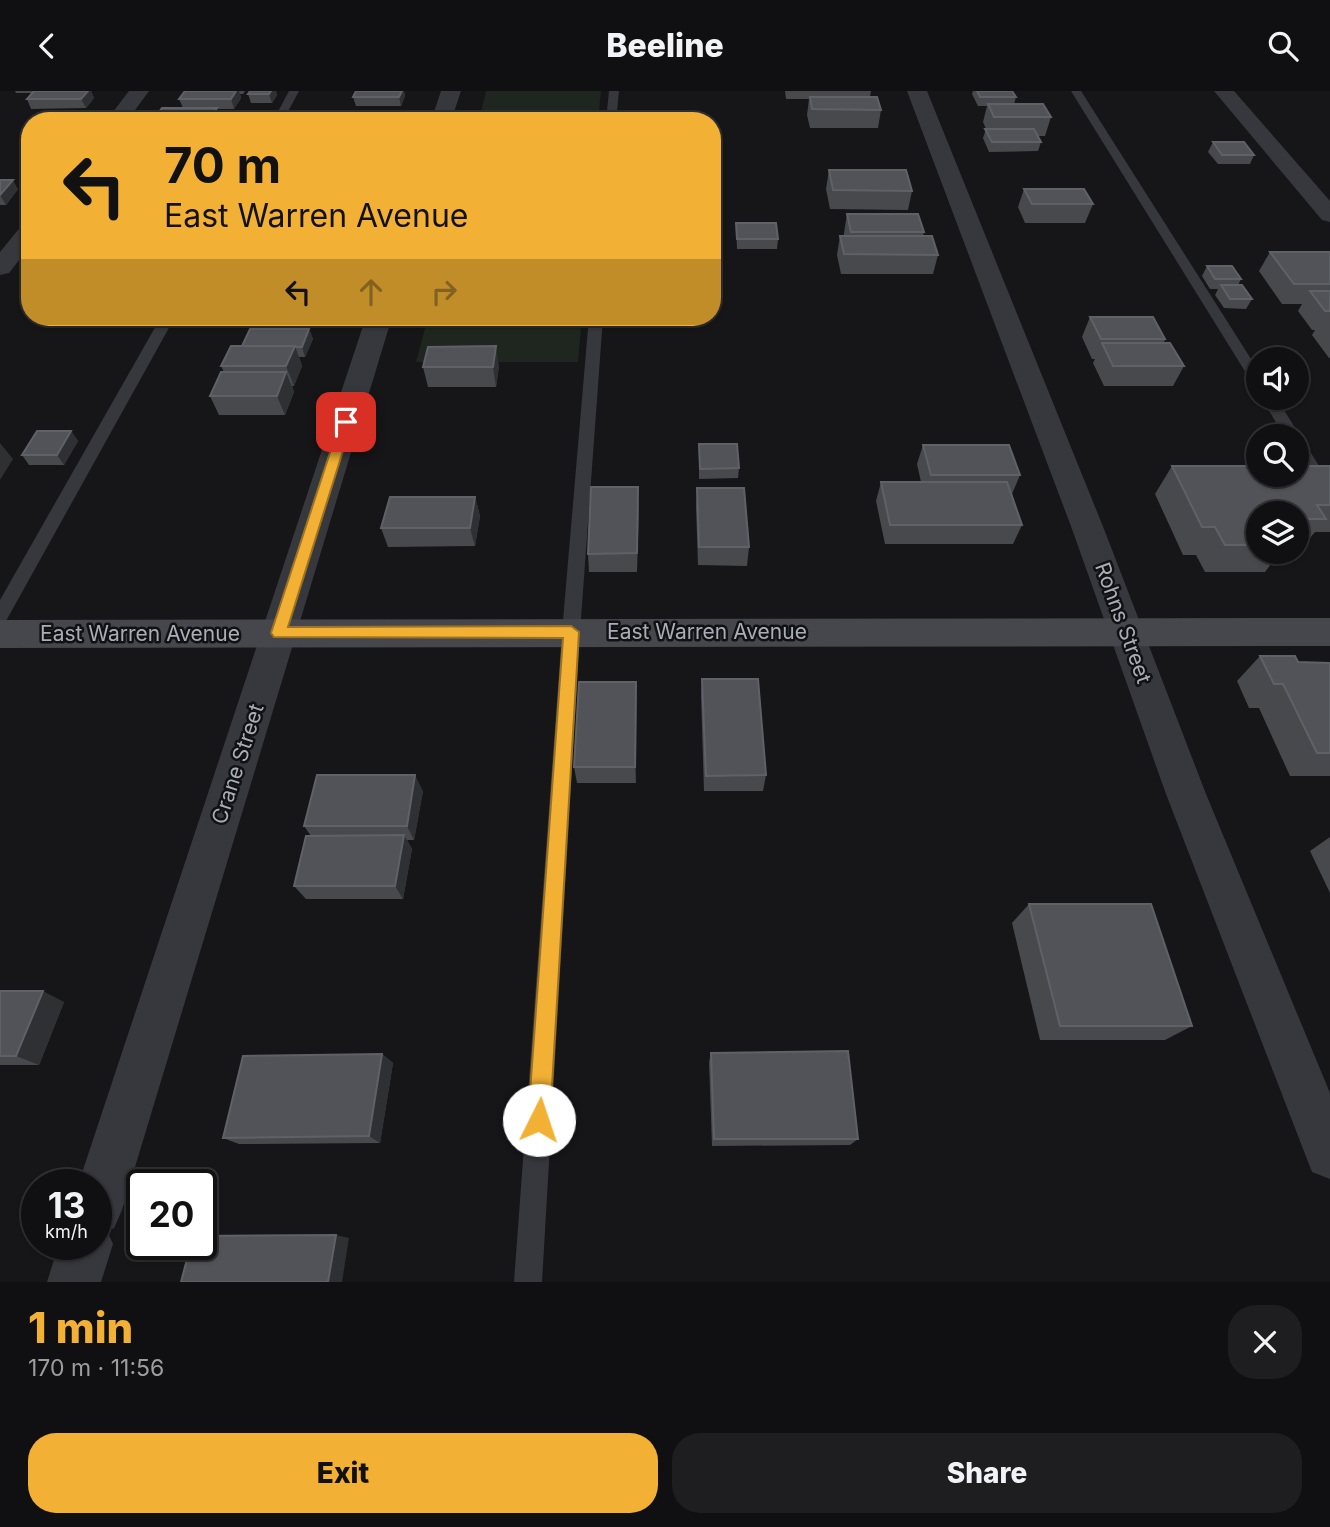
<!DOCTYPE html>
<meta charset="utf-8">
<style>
:root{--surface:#101012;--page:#1e1e20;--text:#f1f3f6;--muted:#9c9d9f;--line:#303032;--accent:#f2b134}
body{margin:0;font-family:Inter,sans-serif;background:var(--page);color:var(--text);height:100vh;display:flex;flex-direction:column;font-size:26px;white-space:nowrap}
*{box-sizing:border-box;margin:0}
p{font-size:23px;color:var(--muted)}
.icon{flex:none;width:38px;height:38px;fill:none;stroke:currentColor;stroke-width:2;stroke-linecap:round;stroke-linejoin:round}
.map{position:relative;height:1191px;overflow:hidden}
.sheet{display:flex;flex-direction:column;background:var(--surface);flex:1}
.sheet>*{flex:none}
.top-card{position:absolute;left:21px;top:21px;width:700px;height:214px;border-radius:28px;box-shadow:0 2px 5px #0004,0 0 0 2px var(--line);background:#f2b134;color:#111;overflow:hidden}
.fabs{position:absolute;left:1246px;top:256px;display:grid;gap:14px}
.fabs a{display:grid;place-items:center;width:63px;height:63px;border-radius:50%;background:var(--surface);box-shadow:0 2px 5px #0004,0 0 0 2px var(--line);font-size:35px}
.speed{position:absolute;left:21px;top:1078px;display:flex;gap:14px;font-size:35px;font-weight:700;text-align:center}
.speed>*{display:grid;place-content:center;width:91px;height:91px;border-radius:50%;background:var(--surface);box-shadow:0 2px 5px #0004,0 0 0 2px var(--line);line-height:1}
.speed small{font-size:18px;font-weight:400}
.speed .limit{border:4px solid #111;border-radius:10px;background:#fff;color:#111}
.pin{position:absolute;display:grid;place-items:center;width:60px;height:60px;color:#fff;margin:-30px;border-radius:14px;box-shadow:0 4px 10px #0006}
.me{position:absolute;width:77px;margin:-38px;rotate:4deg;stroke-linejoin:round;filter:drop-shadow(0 0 5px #0008)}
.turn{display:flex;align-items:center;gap:24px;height:147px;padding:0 28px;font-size:32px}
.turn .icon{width:91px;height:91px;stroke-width:2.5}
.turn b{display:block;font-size:49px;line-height:60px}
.lanes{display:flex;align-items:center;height:66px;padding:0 28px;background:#0003;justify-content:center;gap:35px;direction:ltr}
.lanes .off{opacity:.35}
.round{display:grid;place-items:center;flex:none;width:74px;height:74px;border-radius:28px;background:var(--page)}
.headline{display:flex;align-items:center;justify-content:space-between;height:119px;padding:0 28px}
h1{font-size:42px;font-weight:800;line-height:52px;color:var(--accent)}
.button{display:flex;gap:14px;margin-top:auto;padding:14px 28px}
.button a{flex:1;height:80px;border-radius:28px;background:var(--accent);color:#111;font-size:28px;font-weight:800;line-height:80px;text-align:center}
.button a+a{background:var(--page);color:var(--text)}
header{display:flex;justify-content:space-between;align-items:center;height:91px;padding:0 28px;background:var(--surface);font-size:32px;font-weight:800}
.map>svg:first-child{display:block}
.green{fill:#1e261f}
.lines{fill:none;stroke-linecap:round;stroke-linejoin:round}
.lane{fill:#37383d;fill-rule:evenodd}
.street{fill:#37383d;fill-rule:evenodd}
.secondary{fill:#45474d;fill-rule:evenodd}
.wall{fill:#47494d}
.shaded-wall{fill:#2f3033}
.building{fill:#525359;stroke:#5f6168;stroke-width:2}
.route{fill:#f2b134;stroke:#9d7322;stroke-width:2}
.labels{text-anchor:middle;stroke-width:5;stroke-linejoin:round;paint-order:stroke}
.street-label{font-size:21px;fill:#a8adb8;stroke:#111113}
</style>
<header><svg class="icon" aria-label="back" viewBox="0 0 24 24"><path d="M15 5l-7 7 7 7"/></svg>Beeline<svg class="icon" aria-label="search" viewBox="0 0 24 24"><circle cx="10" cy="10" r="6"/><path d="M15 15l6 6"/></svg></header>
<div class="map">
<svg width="1330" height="1191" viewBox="0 0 1330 1191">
<rect width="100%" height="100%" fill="#161618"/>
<!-- green -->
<g class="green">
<path d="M486 0H601L598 30H479Z"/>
<path d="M428 226H582L578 271H416Z"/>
</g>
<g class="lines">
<!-- lane -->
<g class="lane">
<path d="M289 0H299L283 30H273Z"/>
<path d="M609 0H619L616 30H606Z"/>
<path d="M1071 0H1081L1258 279V294L1251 290Z"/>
<path d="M161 226H175L6 530 0 532V509Z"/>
<path d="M589 226H603L580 541 542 1191H514L562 541Z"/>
<path d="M1261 306H1276L1300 345 1298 347 1302 348 1330 392V411L1324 409 1297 364V345H1284Z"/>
</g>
<!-- street -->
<g class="street">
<path d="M129 0H149L127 30H106Z"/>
<path d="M441 0H461L451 30H431Z"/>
<path d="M907 0H927L1104 438 1206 703 1330 1002V1088L1312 1081 1305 1063 1166 703 1072 438Z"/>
<path d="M1214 0H1234L1330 110V131L1322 129Z"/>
<path d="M30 132V155L9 182 0 184V161L22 134Z"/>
<path d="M366 226H392L122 1119 114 1137 107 1140 113 1153 101 1191H47L59 1153H96V1094H78Z"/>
</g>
<!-- secondary -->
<path class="secondary" d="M1330 527V555L0 557V529Z"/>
</g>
<!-- wall -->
<g class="wall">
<path d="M15 0H91L94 7 86 17 31 18 27 8 32 2H16Z"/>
<path d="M185 0H245L243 3H240L241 7 234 18H217L222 30 183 17 179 8Z"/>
<path d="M250 0H276L277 4 272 12H251L248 3Z"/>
<path d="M356 0H404L405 5 401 15H356L353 6Z"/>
<path d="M785 0H871L870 6 881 19 878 37H810L807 24 809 8H786Z"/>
<path d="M970 0H1025H1012L1016 6 1014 13 1051 26 1045 45H1037L1041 51 1038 60 989 61 983 47 986 38 983 31 987 15H978L972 3 973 0Z"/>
<path d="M1213 51 1254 64 1250 73H1218L1208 61Z"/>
<path d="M829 79 912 100 908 119 830 118 826 98Z"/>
<path d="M0 89 18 98 6 114H0Z"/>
<path d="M1024 98 1093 113 1085 132H1025L1018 116Z"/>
<path d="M847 123 924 141 923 145 938 164 933 183H841L837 164 840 145H844V142Z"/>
<path d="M736 132 778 148 777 158H737Z"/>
<path d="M1270 161H1330V267H1329L1312 244 1315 239H1312L1298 220 1302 213H1282L1259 180Z"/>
<path d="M1207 175 1241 188 1238 194 1252 208 1246 218 1224 217 1215 204 1218 198H1210L1202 185Z"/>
<path d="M1090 226 1165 248 1164 252 1184 275 1173 295H1104L1093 272 1095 268H1092L1082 246Z"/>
<path d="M309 238 313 248 305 266H299L302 275 294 295H292L294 301 285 324H219L210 305 224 281 221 275Z"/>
<path d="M499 275 496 296H428L423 276Z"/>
<path d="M71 340 78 350 64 374H29L22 364Z"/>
<path d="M699 353 739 377 738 387 699 388Z"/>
<path d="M923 354 1020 384 1012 403 1022 434 1013 453H885L876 410 881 391H921L917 373Z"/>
<path d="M1172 375H1330V441H1315L1303 455H1297V422H1258V460H1281L1265 481H1205L1196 464H1183L1155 403Z"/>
<path d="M697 397 749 456 747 475 698 474 696 416Z"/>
<path d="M475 406 480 425 475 455 388 456 381 437Z"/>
<path d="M639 415 637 481H589L588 463Z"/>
<path d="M1260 565 1298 571 1330 572V685H1290L1259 617H1249L1237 590Z"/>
<path d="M702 588 766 684 763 700H704L701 605Z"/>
<path d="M636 591V692H577L574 676Z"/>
<path d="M423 700 414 749H407L412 758 403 808H306L294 795 311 745 304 735Z"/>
<path d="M1330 746V802L1310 760Z"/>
<path d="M1029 813 1192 935 1165 949H1040L1012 832Z"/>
<path d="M0 900 64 911 39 974H0Z"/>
<path d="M711 962 858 1048 850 1054 712 1055 709 971Z"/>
<path d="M382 963 393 972 380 1052 239 1053 223 1047Z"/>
</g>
<!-- shaded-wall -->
<g class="shaded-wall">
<path d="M88 0H91L94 7 86 17 81 8Z"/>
<path d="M236 0H239L241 7 234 18 231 8Z"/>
<path d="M271 0H276L277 4 272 12 269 3Z"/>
<path d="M402 0H404L405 5 401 15 399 6Z"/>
<path d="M217 17 222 30H209Z"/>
<path d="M13 89 18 98 6 114 0 104Z"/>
<path d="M309 238 313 248 305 266 302 256Z"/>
<path d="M295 255 302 275 294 295 286 275Z"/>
<path d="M496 255 499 275 496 296 493 276Z"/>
<path d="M286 281 294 301 285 324 277 305Z"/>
<path d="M71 340 78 350 64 374 57 364Z"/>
<path d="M0 352 13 368 0 389Z"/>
<path d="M638 396 639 415 637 481V462Z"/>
<path d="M475 406 480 425 475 455 470 437Z"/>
<path d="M636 591 637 608 636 692 635 676Z"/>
<path d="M415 684 423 700 414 749 407 735Z"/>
<path d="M404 744 412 758 403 808 395 795Z"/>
<path d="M43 900 64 911 39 974 16 965Z"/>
<path d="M382 963 393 972 380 1052 369 1045Z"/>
<path d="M336 1144 349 1147 342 1191H328Z"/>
</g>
<!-- building -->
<g class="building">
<path d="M34 0H88L81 8H27Z"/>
<path d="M185 0H236L231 8H179Z"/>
<path d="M250 0H271L269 3H248Z"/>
<path d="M356 0H402L399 6H353Z"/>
<path d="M977 0H1012L1016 6H980Z"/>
<path d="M810 6H877L881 19 812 18Z"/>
<path d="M988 13H1043L1051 26H994Z"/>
<path d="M162 17H217L209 29H153Z"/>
<path d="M985 38H1034L1041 51H992Z"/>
<path d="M1213 51H1244L1254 64H1222Z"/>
<path d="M829 79H906L912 100 833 99Z"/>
<path d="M0 89H13L0 104Z"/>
<path d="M1024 98H1084L1093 113H1032Z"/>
<path d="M847 123H918L924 141H851Z"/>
<path d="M736 132H776L778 148H737Z"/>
<path d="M840 145H932L938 164 844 163Z"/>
<path d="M1270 161H1330V193H1294Z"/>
<path d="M1207 175H1232L1241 188H1215Z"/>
<path d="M1221 194H1242L1252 208H1230Z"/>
<path d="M1310 200H1330V220H1325Z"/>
<path d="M1090 226H1153L1165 248H1101Z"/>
<path d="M250 238H309L302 256 242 255Z"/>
<path d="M1102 252H1170L1184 275H1113Z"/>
<path d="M231 255H295L286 275H221Z"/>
<path d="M496 255 493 276H423L428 256Z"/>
<path d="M221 281H286L277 305H210Z"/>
<path d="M37 340H71L57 364H22Z"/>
<path d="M699 353H737L739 377 700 378Z"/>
<path d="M923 354H1009L1020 384H931Z"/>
<path d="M1172 375H1258V383H1297V375H1330V414H1317L1326 428H1297V422H1258V454H1225L1215 436H1202Z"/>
<path d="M881 391H1007L1022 434H890Z"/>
<path d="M591 396H638L637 462 588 463Z"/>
<path d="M697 397H744L749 456H699Z"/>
<path d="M390 406H475L470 437H381Z"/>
<path d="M1260 565H1295L1298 571 1330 572V662H1317L1283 593H1274Z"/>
<path d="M702 588H758L766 684 706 685Z"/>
<path d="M579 591H636L635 676H574Z"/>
<path d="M317 684H415L407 735H304Z"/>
<path d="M404 744 395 795H294L306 745Z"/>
<path d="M1029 813H1151L1192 935H1060Z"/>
<path d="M0 900H43L16 965H0Z"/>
<path d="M848 960 858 1048H714L711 962Z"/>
<path d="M382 963 369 1045 223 1047 243 965Z"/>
<path d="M336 1144 328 1191H181L191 1153H201V1145Z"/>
</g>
<!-- route -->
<path class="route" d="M346 327 352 331 288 536 571 535 579 541 550 1029 546 1036 539 1039 531 1036 528 1029 563 547 274 546 271 542 340 331Z"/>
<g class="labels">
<!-- street labels -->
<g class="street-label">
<text transform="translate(1123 532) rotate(70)" y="7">Rohns Street</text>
<text x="707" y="548">East Warren Avenue</text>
<text x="140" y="550">East Warren Avenue</text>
<text transform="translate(238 673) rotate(-72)" y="7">Crane Street</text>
</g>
</g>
</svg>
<div class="fabs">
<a><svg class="icon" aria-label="sound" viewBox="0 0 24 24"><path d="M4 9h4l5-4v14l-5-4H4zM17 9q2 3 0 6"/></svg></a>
<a><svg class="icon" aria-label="search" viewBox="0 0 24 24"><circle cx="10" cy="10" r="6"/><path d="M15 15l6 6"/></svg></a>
<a><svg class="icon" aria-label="layers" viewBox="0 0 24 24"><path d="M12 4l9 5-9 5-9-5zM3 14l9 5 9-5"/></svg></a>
</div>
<div class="speed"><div>13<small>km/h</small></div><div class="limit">20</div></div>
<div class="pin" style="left:346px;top:331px;background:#d93025"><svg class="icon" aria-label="arrive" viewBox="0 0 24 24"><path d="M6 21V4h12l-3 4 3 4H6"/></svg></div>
<svg class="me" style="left:539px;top:1029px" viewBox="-20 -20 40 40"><circle r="19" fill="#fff"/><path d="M0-13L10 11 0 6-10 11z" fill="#f2b134"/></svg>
<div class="top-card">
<div class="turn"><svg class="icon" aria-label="left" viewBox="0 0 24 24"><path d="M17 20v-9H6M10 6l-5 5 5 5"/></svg><div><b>70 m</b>East Warren Avenue</div></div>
<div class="lanes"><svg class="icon" aria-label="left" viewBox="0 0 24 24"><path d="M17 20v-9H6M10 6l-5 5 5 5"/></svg><svg class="icon off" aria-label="ahead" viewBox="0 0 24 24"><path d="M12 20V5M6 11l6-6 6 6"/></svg><svg class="icon off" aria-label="right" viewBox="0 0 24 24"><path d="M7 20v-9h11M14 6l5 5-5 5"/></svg></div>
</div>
</div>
<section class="sheet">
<div class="headline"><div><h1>1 min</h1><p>170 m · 11:56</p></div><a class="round"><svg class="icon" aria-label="close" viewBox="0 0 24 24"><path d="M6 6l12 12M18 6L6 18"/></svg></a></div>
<div class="button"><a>Exit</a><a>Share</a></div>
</section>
